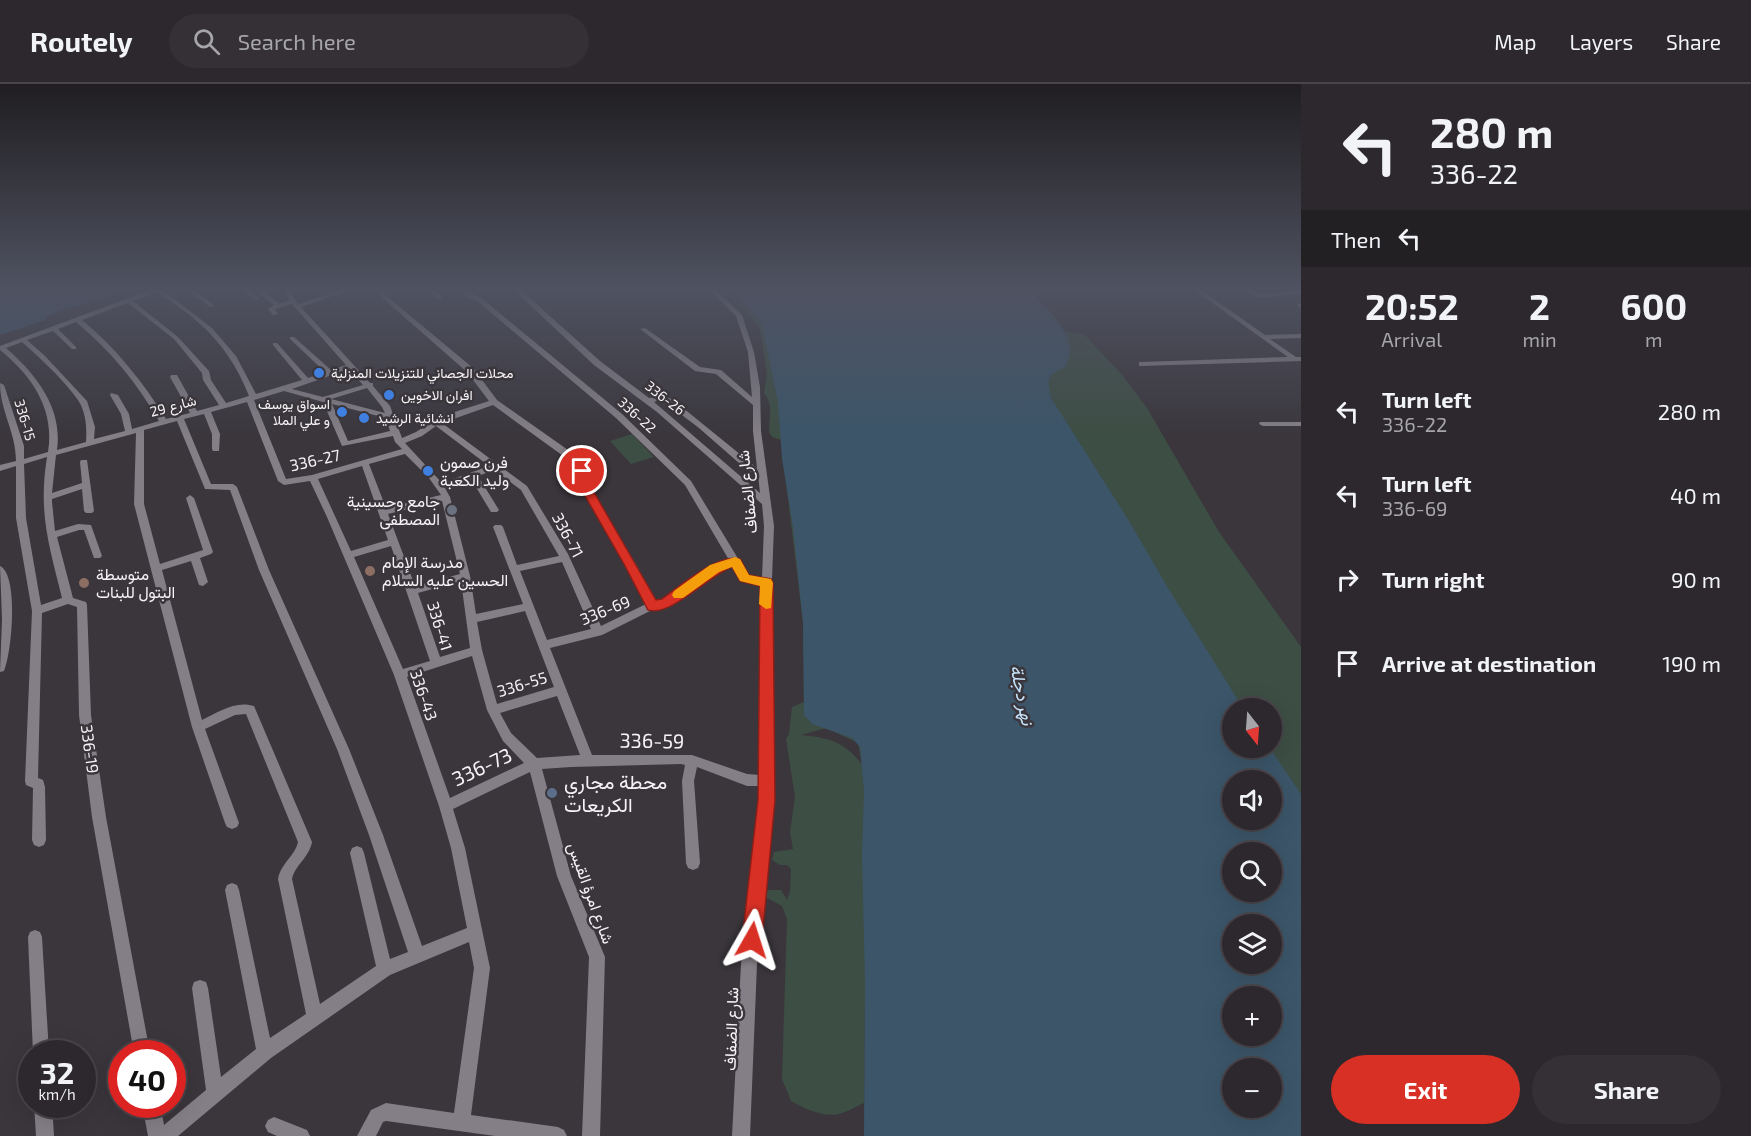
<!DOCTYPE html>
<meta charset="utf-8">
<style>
:root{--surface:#2c282d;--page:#343035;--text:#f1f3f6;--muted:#a6a6aa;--line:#484449;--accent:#d93025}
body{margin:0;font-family:"Exo 2",Vazirmatn,sans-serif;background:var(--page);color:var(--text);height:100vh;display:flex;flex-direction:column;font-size:22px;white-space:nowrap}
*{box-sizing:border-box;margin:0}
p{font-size:20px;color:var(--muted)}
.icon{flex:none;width:33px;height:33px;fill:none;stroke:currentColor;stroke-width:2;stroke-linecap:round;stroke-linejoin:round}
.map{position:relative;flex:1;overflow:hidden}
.panel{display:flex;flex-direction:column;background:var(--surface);width:450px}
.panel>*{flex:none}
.guide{background:#2c282d;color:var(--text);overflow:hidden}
.needle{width:39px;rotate:163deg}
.buttons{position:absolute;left:1222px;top:614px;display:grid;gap:12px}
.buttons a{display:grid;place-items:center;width:60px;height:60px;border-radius:50%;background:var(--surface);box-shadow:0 6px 24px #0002,0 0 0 2px var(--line);font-size:30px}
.speed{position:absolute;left:18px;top:956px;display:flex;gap:12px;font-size:30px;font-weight:700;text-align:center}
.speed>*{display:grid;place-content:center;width:78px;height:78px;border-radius:50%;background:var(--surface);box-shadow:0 6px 24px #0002,0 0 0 2px var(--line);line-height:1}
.speed small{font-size:15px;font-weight:400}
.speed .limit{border:9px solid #d22;background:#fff;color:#111}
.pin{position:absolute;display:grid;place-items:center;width:51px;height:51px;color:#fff;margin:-26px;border:3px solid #fff;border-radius:50%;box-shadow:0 2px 6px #0007}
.me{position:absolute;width:66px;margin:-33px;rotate:6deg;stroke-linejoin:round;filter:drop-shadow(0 0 4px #0008)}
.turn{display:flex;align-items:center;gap:21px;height:126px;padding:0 30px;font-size:27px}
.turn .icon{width:78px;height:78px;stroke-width:2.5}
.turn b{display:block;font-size:42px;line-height:51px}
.then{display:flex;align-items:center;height:57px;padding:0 30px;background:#0003;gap:12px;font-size:22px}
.eta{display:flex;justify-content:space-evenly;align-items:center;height:102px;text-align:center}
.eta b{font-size:36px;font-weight:700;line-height:42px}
.cta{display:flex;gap:12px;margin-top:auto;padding:12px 30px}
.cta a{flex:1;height:69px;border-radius:36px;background:var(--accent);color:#fff;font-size:24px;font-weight:700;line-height:69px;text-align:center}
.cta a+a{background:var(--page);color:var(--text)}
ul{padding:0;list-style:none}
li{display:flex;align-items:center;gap:18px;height:84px;padding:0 30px}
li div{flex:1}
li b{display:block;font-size:22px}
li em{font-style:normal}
header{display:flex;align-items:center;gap:36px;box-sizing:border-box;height:84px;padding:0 30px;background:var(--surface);border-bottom:2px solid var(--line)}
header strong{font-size:28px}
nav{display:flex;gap:33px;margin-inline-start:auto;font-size:21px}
.search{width:420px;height:54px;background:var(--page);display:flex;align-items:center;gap:15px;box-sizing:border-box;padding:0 21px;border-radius:33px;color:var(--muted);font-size:22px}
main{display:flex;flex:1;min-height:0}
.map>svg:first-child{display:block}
.green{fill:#3d4e44;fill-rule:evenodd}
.water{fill:#3c5569;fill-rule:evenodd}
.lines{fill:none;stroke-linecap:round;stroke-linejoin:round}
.minor{fill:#847f86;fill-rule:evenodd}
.route{fill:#d93025;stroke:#8d1f18;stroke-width:1.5}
.slow{fill:#f59e0b}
.shop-dot{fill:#3f7fe0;stroke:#3a363c;stroke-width:2}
.worship-dot{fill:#6b7280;stroke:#3a363c;stroke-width:2}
.education-dot{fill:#8d6e63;stroke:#3a363c;stroke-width:2}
.service-dot{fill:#5c6f8a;stroke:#3a363c;stroke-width:2}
.labels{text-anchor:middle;stroke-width:5;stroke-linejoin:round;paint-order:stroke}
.far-poi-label{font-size:14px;fill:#f5f3f6;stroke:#3a363c;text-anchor:start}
.far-street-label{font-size:14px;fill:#f5f3f6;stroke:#3a363c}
.street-label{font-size:16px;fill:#f5f3f6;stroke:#3a363c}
.poi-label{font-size:16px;fill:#f5f3f6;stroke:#3a363c;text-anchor:start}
.water-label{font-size:18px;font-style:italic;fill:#c6e3fb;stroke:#3a363c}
.near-street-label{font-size:20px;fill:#f5f3f6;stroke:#3a363c}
.near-poi-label{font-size:20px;fill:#f5f3f6;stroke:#3a363c;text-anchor:start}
</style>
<header>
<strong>Routely</strong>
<div class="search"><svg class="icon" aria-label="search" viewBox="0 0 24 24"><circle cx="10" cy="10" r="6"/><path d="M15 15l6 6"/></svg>Search here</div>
<nav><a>Map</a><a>Layers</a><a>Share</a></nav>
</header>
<main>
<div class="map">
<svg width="1301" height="1052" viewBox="0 0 1301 1052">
<rect width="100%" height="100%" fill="#3a363c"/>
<!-- green -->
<g class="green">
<path d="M727 206H740L764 231 867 646 864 1052V1019C857 1022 849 1027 842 1029 826 1035 805 1025 791 1017L782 995 787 835 782 822 763 812 764 806H781L787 816 790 807 791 785 787 781H780L772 776 774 768 793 765 790 748 795 713 786 655 789 650 792 623 804 618 803 539 781 356 772 353 769 348C769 333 774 322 764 309L767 291 760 244ZM826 644 858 659 862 680C843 657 830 654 801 651Z"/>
<path d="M1028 206 1056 234 1065 248 1084 250 1123 292 1147 324 1219 448 1301 563V889L1272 807V696H1233V663H1272V624H1233L1053 332Z"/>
<path d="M632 350 654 373 631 380 610 357Z"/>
</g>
<!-- water -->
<g class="water">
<path d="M0 206H126L54 229 45 233V236L0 251Z"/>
<path d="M733 206H1030C1045 227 1083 252 1065 283 1046 292 1047 294 1051 314L1129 437 1168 504 1243 624H1233V663H1269L1301 710V1052H864L865 897 862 771 864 707 860 663 852 654 812 640 804 631 803 539 793 443 782 375 778 318 762 241ZM1233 696H1272V735H1233ZM1233 768H1272V807H1233ZM1233 840H1272V879H1233ZM1233 912H1272V951H1233ZM1233 984H1272V1023H1233Z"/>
</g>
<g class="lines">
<!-- minor -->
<g class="minor">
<path d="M150 206H163L212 244 236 272 256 310 302 296 273 261V259H277L308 294 325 288 290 255V253H294L331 286 346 281 292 220 275 225 278 230 273 231 268 225 274 221 256 206H263L279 220 290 216 283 206H289L298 220 341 206H351L301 223 370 299H373V302L390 322 402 354 416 348 439 333 489 317 467 288 378 210 383 209 473 284 497 316 578 373 584 379 585 396 636 480 655 518 664 516 711 482 729 476 685 401 616 334 476 216 469 214 458 206C467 206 472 211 480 213L622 330 691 397 748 491 762 494 764 442 762 420 657 328 594 281 514 206H521L600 277 649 314 661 312 672 315 757 384 753 347V321L716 290 695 287 640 245 645 244 700 283 721 286 752 313 748 268 736 232 709 206H716L742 231 754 268 760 303 761 347 774 442 771 521 773 697 757 880 750 1052H732L741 880 760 702H747L697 683 694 697 700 779 698 784 693 786 688 784 686 779 682 697 685 681 681 680 571 683 542 685 571 792 605 873 600 1052H582L589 873 557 792 530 688 453 725 465 764 490 884 471 1031 558 1043 564 1046 567 1052H495L386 1037 383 1038 376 1052H357L371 1026 386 1019 454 1029 474 884 469 858 390 891 271 974 178 1052H148L142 1020H160L164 1041 206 1006 192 904 194 898 200 896 206 898 208 904 221 993 256 965 225 806 227 801 232 799 237 801 239 806 270 954 306 930 278 795C281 779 295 772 298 758L246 630 235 631 205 645 239 739 237 743 232 745 227 743 225 739 192 643 134 420 136 349 56 371 52 409 82 399 80 378 81 376H87L94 427 92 429H86L84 427 82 405 52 415V418L55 447 78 440 91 441 102 472 100 474H94L84 446H79L57 453 73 514 86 518 87 521 91 631 106 733 150 969H134L92 733 79 631 77 523 68 520 42 529 38 694 43 696 45 703 46 756 44 761 39 763 34 761 32 756 33 704 26 701 25 697 32 527 16 434V382L0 387V381L16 377C16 348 0 327 0 299L4 301 24 362V375L48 368C55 325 32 292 0 266V262ZM157 208C171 218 186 227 199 239 222 259 238 284 249 312L226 319 211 296 209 287 178 253 133 217ZM128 219 174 255 202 289 203 296 219 321 197 327 177 291H171L170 293 190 329 166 335C143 298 116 264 82 236ZM76 238C110 266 137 299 159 337L132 345 129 330 118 311 111 309 110 311 121 330 125 347 94 355 95 343 87 317 45 272 27 256 53 247 72 265H76V263L58 245ZM22 258C39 273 65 297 78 316 86 328 87 344 86 358L57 366C63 324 36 290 6 264ZM349 285 363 301 323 313 292 305ZM367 304 382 323 385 329 331 315ZM284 307 323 318 342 362 393 352 395 358 402 365 312 391 286 395 254 316ZM660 316 666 319 699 344 747 386 758 391 760 409 654 318ZM247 318 278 397 284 401 310 397 327 433 394 591 439 722 451 764 467 844 422 862 383 751 349 665 269 486 237 403 233 400H211L184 335 204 330 212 350V365L213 367H219L220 350 211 328ZM332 320 386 334 390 347 348 357ZM493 321 577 382V396L626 480 646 520 601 542 568 470 527 402 442 339ZM177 337 205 405 230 406 259 486 337 665 369 751 408 868 390 875 364 769 362 764 357 762 352 764 350 769 376 882 320 920 292 795C295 781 309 774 312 758L254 622C236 616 218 628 202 636L162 486 191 477 199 501 203 502 208 498 200 474 211 470 213 468 194 414 190 411 186 414 203 466 160 480 144 420V346ZM436 342 489 382 442 399 405 359 422 352ZM405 370 429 394 441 411 386 424 369 380ZM47 373C38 429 49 461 62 514L41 521 26 434 24 380ZM362 382 388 456 351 467 318 395ZM494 386 521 406 559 472 517 481 503 443 501 441H495L493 443 523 520 476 530 470 492 450 413 445 404 471 395 491 428H497L499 426 478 392ZM442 417 460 490 415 502 388 430ZM391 462 430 577 403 585 354 473ZM562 478 591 545 547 556 520 487ZM733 482 741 496 762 501 760 691 747 690 692 671H592L550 564 602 551 654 525 671 522 719 486ZM461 497 470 564 440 573 418 509ZM525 527 554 603 497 620 482 566 477 538ZM472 572 487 626 503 657 524 679 450 714 407 593ZM557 612 580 671 537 674 511 649 500 629Z"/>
<path d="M187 206H194L215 222 210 223Z"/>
<path d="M241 206H248L260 215 255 216Z"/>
<path d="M427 206H434L443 214 438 215Z"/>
<path d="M481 206H487L488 207 485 209Z"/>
<path d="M1194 206H1201L1265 251 1301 250V254L1270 255 1296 273H1301V277L1139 282V278H1142L1288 273Z"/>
<path d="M1243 206H1251L1260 210 1301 206V210L1259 214Z"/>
<path d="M1300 219H1301V224L1297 221Z"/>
<path d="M1260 338H1301V342H1263L1259 340Z"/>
<path d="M0 482C19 491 12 569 4 587L0 588 2 535Z"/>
<path d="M35 846 40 848 42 853 49 969H33L28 853 30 848Z"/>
<path d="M34 1020H52L54 1052H36Z"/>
<path d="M274 1033 307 1046 310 1052H277L268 1048 265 1042 268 1036Z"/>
</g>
</g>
<!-- sky -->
<linearGradient id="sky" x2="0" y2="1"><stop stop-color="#201e21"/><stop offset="0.58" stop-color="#4f5261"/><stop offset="1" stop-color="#4f5261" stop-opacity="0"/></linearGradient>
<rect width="1301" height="353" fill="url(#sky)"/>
<!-- route -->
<path class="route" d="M582 384 587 387V396L656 516 662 515C680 502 718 469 740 475L749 491 771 495 773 499 775 716 762 856 759 863 752 866 745 863 742 856 758 716 760 502 740 497 732 483C709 491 671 533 648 526L624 480 576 396V387Z"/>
<!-- slow -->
<path class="slow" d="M735 473 740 475 749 491 771 495 773 499 771 524 766 525 759 520 760 502 740 497 732 483 719 488 683 514H674L672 511 674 507 710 481Z"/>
<!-- markers -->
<g class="shop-dot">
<circle cx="319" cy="289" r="6"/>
<circle cx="389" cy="311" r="6"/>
<circle cx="342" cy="328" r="6"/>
<circle cx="364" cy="334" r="6"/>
<circle cx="428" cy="387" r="6"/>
</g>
<circle class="worship-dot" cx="452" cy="426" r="6"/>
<g class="education-dot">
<circle cx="370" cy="487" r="6"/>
<circle cx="84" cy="499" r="6"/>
</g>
<circle class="service-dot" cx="552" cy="709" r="6"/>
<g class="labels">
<!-- far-poi labels -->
<g class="far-poi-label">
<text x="331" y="294">محلات الجصاني للتنزيلات المنزلية</text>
<text x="401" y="316">افران الاخوين</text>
<text x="330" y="325" text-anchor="end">اسواق يوسف<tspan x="330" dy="16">و علي الملا</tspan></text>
<text x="376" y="339">انشائية الرشيد</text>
</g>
<!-- far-street labels -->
<g class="far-street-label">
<text transform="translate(665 314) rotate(38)" y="5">336-26</text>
<text transform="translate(173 322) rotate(-15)" y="5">شارع 29</text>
<text transform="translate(637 331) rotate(42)" y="5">336-22</text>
<text transform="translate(25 336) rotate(74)" y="5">336-15</text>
</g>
<!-- street labels -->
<g class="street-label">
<text transform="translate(315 376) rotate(-13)" y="6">336-27</text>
<text transform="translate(747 408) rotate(-96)" y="6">شارع الضفاف</text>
<text transform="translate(568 451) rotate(62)" y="6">336-71</text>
<text transform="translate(605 526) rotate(-22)" y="6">336-69</text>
<text transform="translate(440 542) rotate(73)" y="6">336-41</text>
<text transform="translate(522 600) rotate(-17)" y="6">336-55</text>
<text transform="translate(424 611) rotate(71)" y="6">336-43</text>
<text transform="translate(90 665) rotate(82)" y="6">336-19</text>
<text transform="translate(591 809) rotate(70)" y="6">شارع امرؤ القيس</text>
<text transform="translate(731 945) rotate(-88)" y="6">شارع الضفاف</text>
</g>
<!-- poi labels -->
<g class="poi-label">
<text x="440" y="384">فرن صمون<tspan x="440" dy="18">وليد الكعبة</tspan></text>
<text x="440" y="423" text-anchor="end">جامع وحسينية<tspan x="440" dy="18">المصطفى</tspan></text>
<text x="382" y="484">مدرسة الإمام<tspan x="382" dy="18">الحسين عليه السلام</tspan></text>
<text x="96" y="496">متوسطة<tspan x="96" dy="18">البتول للبنات</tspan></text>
</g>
<!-- water labels -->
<g class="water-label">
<text transform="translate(1022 611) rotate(79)" y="6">نهر دجلة</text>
</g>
<!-- near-street labels -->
<g class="near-street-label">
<text transform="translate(652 657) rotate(1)" y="7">336-59</text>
<text transform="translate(482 683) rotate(-25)" y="7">336-73</text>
</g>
<!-- near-poi labels -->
<g class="near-poi-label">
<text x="564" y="705">محطة مجاري<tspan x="564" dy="23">الكريعات</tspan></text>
</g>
</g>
</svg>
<div class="buttons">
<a><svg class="needle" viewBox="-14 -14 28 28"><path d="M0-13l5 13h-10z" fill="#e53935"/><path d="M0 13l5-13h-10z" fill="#a6a6aa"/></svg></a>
<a><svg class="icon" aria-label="sound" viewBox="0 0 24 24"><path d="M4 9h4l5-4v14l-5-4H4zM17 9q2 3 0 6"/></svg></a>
<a><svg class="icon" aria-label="search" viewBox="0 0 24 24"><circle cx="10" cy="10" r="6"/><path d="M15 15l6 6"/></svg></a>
<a><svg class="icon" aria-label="layers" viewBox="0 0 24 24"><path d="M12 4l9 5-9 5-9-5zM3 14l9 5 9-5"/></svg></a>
<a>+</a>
<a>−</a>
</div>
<div class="speed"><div>32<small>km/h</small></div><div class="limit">40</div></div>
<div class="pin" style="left:582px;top:387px;background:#d93025"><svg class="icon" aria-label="arrive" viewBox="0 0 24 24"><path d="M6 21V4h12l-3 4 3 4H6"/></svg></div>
<svg class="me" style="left:752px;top:856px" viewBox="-20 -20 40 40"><path d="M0-17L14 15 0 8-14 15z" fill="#d93025" stroke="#fff" stroke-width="4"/></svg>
</div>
<section class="panel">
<div class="guide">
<div class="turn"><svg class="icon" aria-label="left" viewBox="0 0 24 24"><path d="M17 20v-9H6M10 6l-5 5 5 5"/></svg><div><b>280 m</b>336-22</div></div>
<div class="then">Then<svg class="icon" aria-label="left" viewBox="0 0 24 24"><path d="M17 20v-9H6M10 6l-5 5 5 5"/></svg></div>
</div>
<div class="eta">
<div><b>20:52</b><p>Arrival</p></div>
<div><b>2</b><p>min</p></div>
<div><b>600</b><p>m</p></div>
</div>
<ul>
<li><svg class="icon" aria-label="left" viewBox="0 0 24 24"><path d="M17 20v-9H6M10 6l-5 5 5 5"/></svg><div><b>Turn left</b><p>336-22</p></div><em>280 m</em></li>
<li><svg class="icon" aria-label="left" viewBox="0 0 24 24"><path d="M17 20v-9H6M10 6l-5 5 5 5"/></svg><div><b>Turn left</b><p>336-69</p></div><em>40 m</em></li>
<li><svg class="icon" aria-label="right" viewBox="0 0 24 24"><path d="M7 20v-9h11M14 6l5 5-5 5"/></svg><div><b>Turn right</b></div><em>90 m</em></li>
<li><svg class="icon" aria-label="arrive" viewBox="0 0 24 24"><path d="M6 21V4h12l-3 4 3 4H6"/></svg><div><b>Arrive at destination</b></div><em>190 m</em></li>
</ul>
<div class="cta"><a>Exit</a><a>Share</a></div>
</section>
</main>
